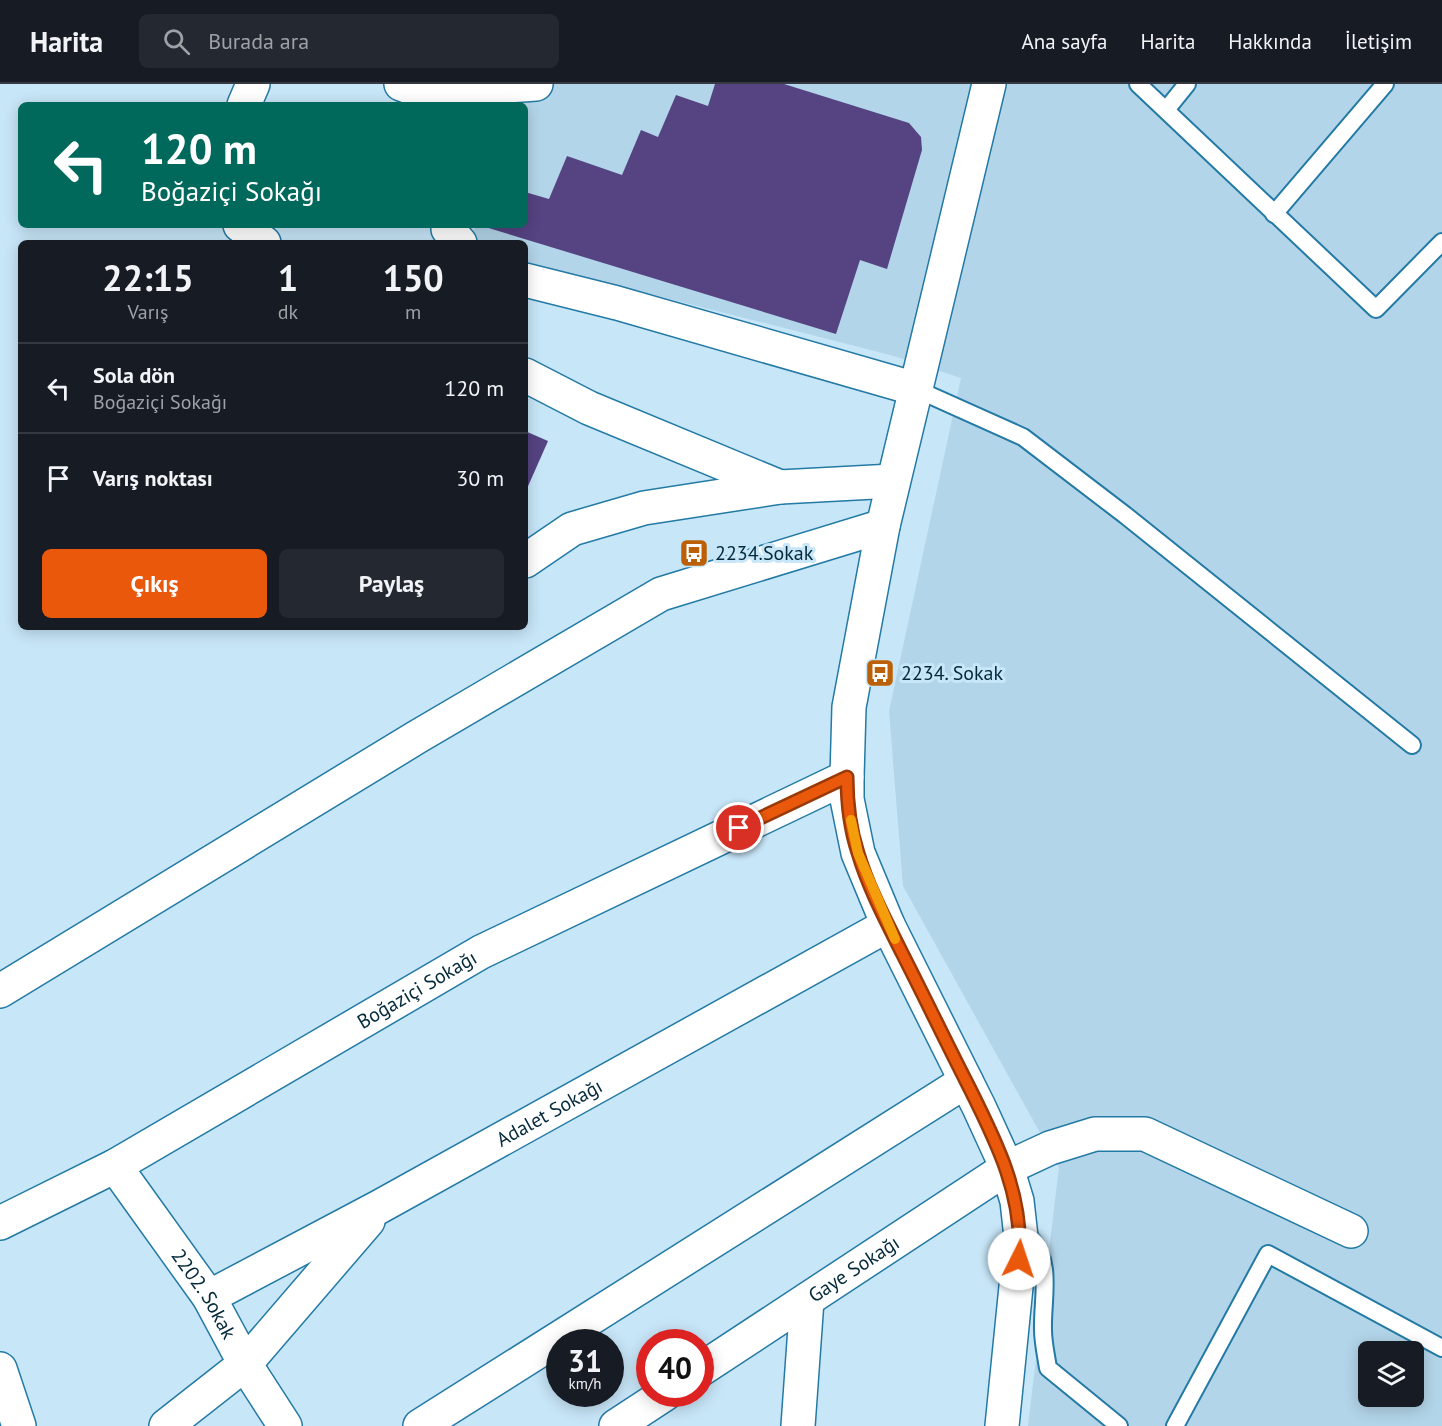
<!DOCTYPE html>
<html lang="tr">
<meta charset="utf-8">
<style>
:root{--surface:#171b24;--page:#242831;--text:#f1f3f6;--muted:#9ea1a6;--line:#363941;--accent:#ea580c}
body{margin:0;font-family:"PT Sans",sans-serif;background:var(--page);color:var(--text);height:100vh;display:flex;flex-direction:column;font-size:22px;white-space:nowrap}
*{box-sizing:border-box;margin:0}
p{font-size:20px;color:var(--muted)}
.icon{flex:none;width:33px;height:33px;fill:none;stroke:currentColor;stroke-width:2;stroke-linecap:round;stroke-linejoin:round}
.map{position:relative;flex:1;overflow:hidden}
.sheet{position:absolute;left:18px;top:156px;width:510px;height:390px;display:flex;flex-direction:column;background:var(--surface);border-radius:9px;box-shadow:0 3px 15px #0003}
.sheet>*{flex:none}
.banner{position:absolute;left:18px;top:18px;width:510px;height:126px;border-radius:9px;box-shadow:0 3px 15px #0003;background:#00695c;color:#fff;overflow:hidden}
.controls{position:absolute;left:1358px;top:1257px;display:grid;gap:12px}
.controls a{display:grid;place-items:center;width:66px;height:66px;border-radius:9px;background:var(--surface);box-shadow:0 3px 15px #0003;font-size:30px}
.speed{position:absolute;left:546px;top:1245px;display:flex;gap:12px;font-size:30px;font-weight:700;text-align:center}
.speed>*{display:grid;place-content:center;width:78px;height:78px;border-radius:50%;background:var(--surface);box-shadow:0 3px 15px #0003;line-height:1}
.speed small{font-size:15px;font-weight:400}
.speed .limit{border:9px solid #d22;background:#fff;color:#111}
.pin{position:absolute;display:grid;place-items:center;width:51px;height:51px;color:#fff;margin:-26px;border:3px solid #fff;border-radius:50%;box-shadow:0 2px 6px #0007}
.me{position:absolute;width:66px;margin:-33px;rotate:4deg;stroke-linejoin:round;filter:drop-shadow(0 0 4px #0008)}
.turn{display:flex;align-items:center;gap:21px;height:126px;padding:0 24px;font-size:27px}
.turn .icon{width:78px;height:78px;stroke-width:2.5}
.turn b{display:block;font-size:42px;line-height:51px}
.eta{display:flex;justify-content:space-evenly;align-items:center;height:102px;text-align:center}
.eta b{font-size:36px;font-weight:800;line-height:42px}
.cta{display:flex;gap:12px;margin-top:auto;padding:12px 24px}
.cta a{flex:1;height:69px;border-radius:9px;background:var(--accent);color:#fff;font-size:24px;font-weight:800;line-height:69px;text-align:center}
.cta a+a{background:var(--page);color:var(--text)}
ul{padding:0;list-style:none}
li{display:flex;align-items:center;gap:18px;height:90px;padding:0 24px;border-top:2px solid var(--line)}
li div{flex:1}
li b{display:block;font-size:22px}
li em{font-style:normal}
header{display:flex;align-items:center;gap:36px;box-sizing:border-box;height:84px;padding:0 30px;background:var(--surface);border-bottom:2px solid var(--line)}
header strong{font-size:28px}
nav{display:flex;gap:33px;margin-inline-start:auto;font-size:21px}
.search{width:420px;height:54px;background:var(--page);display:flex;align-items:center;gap:15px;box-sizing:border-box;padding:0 21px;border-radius:9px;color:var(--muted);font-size:22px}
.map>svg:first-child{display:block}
.built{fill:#b3d5e9;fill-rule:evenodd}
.building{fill:#554382}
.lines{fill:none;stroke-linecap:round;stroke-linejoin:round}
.service-casing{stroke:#237aa4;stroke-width:20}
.minor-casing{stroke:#237aa4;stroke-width:36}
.tertiary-casing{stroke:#237aa4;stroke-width:36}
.service{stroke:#fff;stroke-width:16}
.minor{stroke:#fff;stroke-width:33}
.tertiary{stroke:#fff;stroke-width:33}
.route-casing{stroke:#983908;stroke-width:15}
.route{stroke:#ea580c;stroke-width:10}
.slow{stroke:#f59e0b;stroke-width:10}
.labels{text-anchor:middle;stroke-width:6;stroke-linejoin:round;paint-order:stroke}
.poi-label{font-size:20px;fill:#04293a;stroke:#c7e6f8;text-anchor:start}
.street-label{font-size:20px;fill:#04293a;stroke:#c7e6f8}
</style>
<header>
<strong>Harita</strong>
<div class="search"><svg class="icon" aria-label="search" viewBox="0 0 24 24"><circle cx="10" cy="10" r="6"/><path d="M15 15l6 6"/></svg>Burada ara</div>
<nav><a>Ana sayfa</a><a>Harita</a><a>Hakkında</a><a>İletişim</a></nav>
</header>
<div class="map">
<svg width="1442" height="1342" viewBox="0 0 1442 1342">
<rect width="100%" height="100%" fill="#c7e6f8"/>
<!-- built -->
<path class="built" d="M445 0H1442V1342H1028L1059 1083 903 802 889 627 961 294 894 272 525 178V159H472L475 141H525V21H490ZM1368 1268H1413V1312H1368Z"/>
<!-- building -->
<g class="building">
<path d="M715 0H784L909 39 921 53 922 66 887 185 860 176 836 250 482 142 525 141V108L549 115 567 72 622 91 641 46 658 53 676 11 708 22Z"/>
<path d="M525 347 548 357 525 409Z"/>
</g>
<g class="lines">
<!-- service casing -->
<g class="service-casing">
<g id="service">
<path d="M1138 0 1376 225 1442 158"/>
<path d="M1166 26 1187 0"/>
<path d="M1274 130 1385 0"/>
<path d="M916 305 1023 353 1125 431 1412 661"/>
<path d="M1021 1153 1030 1154C1053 1178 1042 1215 1043 1246 1043 1258 1046 1271 1048 1284L1119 1342"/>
<path d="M1175 1342 1268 1170 1442 1264"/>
</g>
</g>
<!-- minor casing -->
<g class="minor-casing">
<g id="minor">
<path d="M244 21 253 0"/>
<path d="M240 141 264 159"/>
<path d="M525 291 589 324 780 403"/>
<path d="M525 477 572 445 644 424 780 403 893 397"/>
<path d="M0 907 417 653 661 510 883 442"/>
<path id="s1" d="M115 1082 209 1213 245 1280 285 1342"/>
<path id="s2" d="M0 1139 115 1082 481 868 847 693"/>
<path id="s3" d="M209 1213 379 1123 888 841"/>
<path d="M0 1285 19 1342"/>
<path id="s4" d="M700 1286 1007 1084 1050 1064 1095 1050H1145L1351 1147"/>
<path d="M166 1342 245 1280 368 1137"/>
<path d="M420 1342 966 997"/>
<path d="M616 1342 665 1310"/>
<path d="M798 1342 807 1216"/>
</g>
</g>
<!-- tertiary casing -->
<g class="tertiary-casing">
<g id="tertiary">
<path d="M401 0 423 8 536 0"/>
<path d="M989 0 883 442 849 623 847 693V715L858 769 888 841 979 1023 1007 1084 1017 1117 1021 1153 1002 1342"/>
<path d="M448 141V145L460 159"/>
<path d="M525 196 617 219 916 305"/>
</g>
</g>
<!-- service -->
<use href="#service" class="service"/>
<!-- minor -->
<use href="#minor" class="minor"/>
<!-- tertiary -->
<use href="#tertiary" class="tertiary"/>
</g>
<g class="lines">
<!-- route casing -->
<g class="route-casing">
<path id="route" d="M739 744 847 693C847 718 850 745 858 769 868 803 886 837 902 869 924 912 945 956 967 999 995 1055 1024 1110 1019 1175"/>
</g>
<!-- route -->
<use href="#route" class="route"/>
<!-- slow -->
<path class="slow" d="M851 736 858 769 895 855"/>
</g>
<!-- icons -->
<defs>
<g id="bus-square" transform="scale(1.5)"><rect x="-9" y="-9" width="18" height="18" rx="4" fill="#bb6006" stroke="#c7e6f8"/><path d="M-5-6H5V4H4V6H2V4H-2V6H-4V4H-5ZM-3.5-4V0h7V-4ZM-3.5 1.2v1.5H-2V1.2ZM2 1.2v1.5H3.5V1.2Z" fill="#fff"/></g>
</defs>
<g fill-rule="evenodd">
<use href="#bus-square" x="694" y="469"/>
<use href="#bus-square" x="880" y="589"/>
</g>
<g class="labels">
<!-- poi labels -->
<g class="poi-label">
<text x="715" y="476">2234.Sokak</text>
<text x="901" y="596">2234. Sokak</text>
</g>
<!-- street labels -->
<g class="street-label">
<text dy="7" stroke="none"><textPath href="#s2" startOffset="478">Boğaziçi Sokağı</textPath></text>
<text dy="7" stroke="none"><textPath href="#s3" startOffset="387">Adalet Sokağı</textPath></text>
<text dy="7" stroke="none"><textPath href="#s4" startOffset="184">Gaye Sokağı</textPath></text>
<text dy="7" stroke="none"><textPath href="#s1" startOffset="156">2202. Sokak</textPath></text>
</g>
</g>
</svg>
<div class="controls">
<a><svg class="icon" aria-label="layers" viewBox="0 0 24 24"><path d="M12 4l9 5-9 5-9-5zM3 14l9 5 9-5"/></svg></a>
</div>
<div class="speed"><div>31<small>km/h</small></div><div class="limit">40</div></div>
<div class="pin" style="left:739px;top:744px;background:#d93025"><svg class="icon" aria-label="arrive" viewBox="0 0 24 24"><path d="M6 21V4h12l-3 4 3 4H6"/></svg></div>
<svg class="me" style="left:1019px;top:1175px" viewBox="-20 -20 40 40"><circle r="19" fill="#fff"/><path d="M0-13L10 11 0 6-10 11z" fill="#ea580c"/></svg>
<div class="banner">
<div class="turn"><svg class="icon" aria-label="left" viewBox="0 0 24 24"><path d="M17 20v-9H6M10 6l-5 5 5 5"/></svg><div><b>120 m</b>Boğaziçi Sokağı</div></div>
</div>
<section class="sheet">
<div class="eta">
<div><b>22:15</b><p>Varış</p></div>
<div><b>1</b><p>dk</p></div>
<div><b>150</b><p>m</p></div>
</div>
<ul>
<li><svg class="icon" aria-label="left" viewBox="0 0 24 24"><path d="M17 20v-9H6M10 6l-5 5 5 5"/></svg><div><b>Sola dön</b><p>Boğaziçi Sokağı</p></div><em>120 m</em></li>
<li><svg class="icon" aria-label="arrive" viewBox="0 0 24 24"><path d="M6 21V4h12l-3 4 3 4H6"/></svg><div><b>Varış noktası</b></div><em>30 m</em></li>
</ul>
<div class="cta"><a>Çıkış</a><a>Paylaş</a></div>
</section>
</div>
